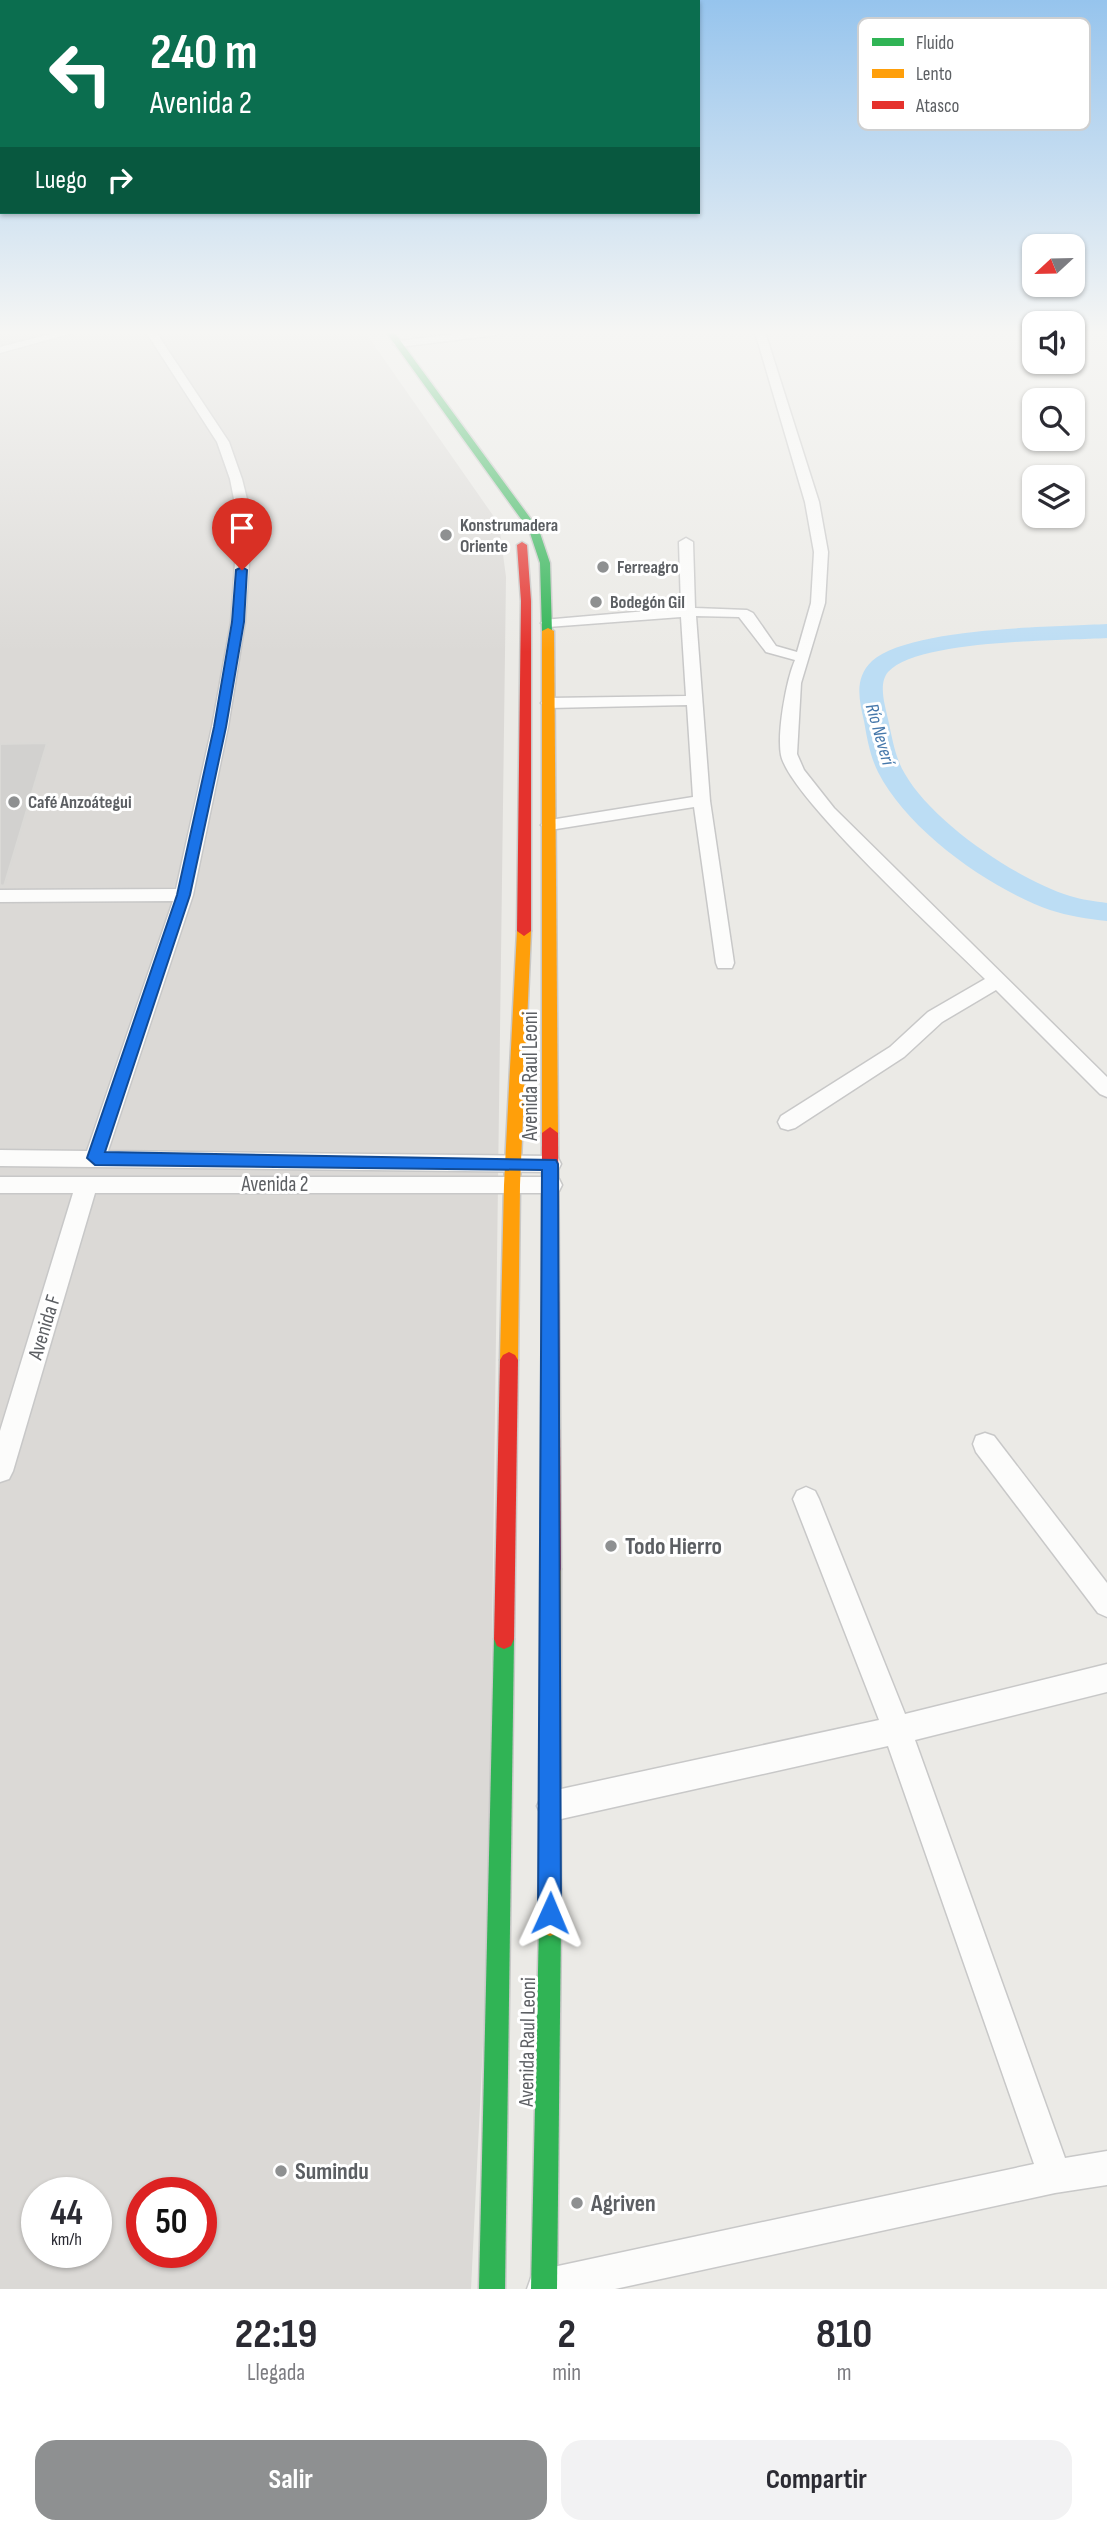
<!DOCTYPE html>
<html lang="es">
<meta charset="utf-8">
<style>
:root{--surface:#fff;--page:#f2f2f3;--text:#2b2b33;--muted:#7c7c81;--accent:#8e9091}
body{margin:0;font-family:"Sofia Sans Condensed",sans-serif;background:var(--page);color:var(--text);height:100vh;display:flex;flex-direction:column;font-size:26px;white-space:nowrap}
*{box-sizing:border-box;margin:0}
p{font-size:23px;color:var(--muted)}
.icon{flex:none;width:38px;height:38px;fill:none;stroke:currentColor;stroke-width:2;stroke-linecap:round;stroke-linejoin:round}
.map{position:relative;height:2289px;overflow:hidden}
.details{display:flex;flex-direction:column;background:var(--surface);flex:1}
.details>*{flex:none}
.hud{position:absolute;left:0px;top:0px;width:700px;height:214px;box-shadow:0 2px 5px #0004;background:#0b6e4f;color:#fff;overflow:hidden}
.needle{width:46px;rotate:248deg}
.buttons{position:absolute;left:1022px;top:234px;display:grid;gap:14px}
.buttons a{display:grid;place-items:center;width:63px;height:63px;border-radius:14px;background:var(--surface);box-shadow:0 2px 5px #0004;font-size:35px}
.speed{position:absolute;left:21px;top:2177px;display:flex;gap:14px;font-size:35px;font-weight:700;text-align:center}
.speed>*{display:grid;place-content:center;width:91px;height:91px;border-radius:50%;background:var(--surface);box-shadow:0 2px 5px #0004;line-height:1}
.speed small{font-size:18px;font-weight:400}
.speed .limit{border:10px solid #d22;background:#fff;color:#111}
.pin{position:absolute;display:grid;place-items:center;width:60px;height:60px;color:#fff;margin:-72px -30px;border-radius:50% 50% 50% 0;rotate:-45deg;box-shadow:0 0 7px #0007}
.pin .icon{rotate:45deg}
.me{position:absolute;width:77px;margin:-38px;rotate:1deg;stroke-linejoin:round;filter:drop-shadow(0 0 5px #0008)}
.turn{display:flex;align-items:center;gap:24px;height:147px;padding:0 35px;font-size:32px}
.turn .icon{width:91px;height:91px;stroke-width:2.5}
.turn b{display:block;font-size:49px;line-height:60px}
.then{display:flex;align-items:center;height:66px;padding:0 35px;background:#0003;gap:14px;font-size:26px}
.eta{display:flex;justify-content:space-evenly;align-items:center;height:119px;text-align:center}
.eta b{font-size:42px;font-weight:700;line-height:49px}
.cta{display:flex;gap:14px;margin-top:auto;padding:14px 35px}
.cta a{flex:1;height:80px;border-radius:21px;background:var(--accent);color:#fff;font-size:28px;font-weight:700;line-height:80px;text-align:center}
.cta a+a{background:var(--page);color:var(--text)}
.map>svg:first-child{display:block}
.industrial{fill:#dbd9d6;fill-rule:evenodd}
.lines{fill:none;stroke-linecap:round;stroke-linejoin:round}
.river{fill:#bcddf4;fill-rule:evenodd}
.building{fill:#d2d1cf;stroke:#dad9d6;stroke-width:2}
.street-casing{stroke:#c8c8c8;stroke-width:3}
.fast-casing{stroke:#c8c8c7;stroke-width:3}
.slow-casing{stroke:#c8c8c7;stroke-width:3}
.jam-casing{stroke:#c8c8c7;stroke-width:3}
.street{fill:#fcfcfb;fill-rule:evenodd}
.fast{fill:#30b455;fill-rule:evenodd}
.slow{fill:#ff9f0a;fill-rule:evenodd}
.jam{fill:#e5322d;fill-rule:evenodd}
.route{fill:#1a73e8;stroke:#114b97;stroke-width:2}
.poi-dot{fill:#8e9091;stroke:#fff;stroke-width:2.5}
.labels{text-anchor:middle;stroke-width:6;stroke-linejoin:round;paint-order:stroke}
.far-poi-label{font-size:18px;font-weight:bold;fill:#5c5f63;stroke:#fff;text-anchor:start}
.far-water-label{font-size:19px;font-style:italic;fill:#4678ab;stroke:#fff}
.street-label{font-size:21px;fill:#5c5f63;stroke:#fff}
.near-poi-label{font-size:24px;font-weight:bold;fill:#5c5f63;stroke:#fff;text-anchor:start}
.key{fill:#fff;stroke:#cecfd0;stroke-width:2}
.key-label{font-size:19px;fill:#5c5f63}
</style>
<div class="map">
<svg width="1107" height="2289" viewBox="0 0 1107 2289">
<rect width="100%" height="100%" fill="#ebeae6"/>
<!-- industrial -->
<path class="industrial" d="M0 332H365L499 524 506 577 488 1942 471 2289H0ZM37 2193H96V2252H37ZM142 2193H201V2252H142Z"/>
<g class="lines">
<!-- river -->
<path class="river" d="M1107 624V638C1061 641 919 639 888 672 878 684 885 705 888 719 892 737 895 758 905 774 933 823 1018 880 1070 896 1082 900 1095 901 1107 903V921C1088 919 1068 916 1050 910 989 888 908 831 878 772 870 756 867 738 864 721 859 699 854 678 872 661 910 627 1054 627 1107 624Z"/>
</g>
<!-- building -->
<path class="building" d="M47 743 4 886 0 885V744Z"/>
<g class="lines">
<!-- street casing -->
<g class="street-casing">
<g id="street">
<path d="M58 332H76L0 353V347Z"/>
<path d="M146 332H156L229 442 242 479 252 519 245 622 228 727 193 895 108 1151 550 1156 558 1158 561 1164 558 1170 550 1172 0 1166V1150L87 1151 173 901 0 902V890L176 889 212 727 231 622 238 519 230 479 217 442Z"/>
<path d="M470 332H501L496 335 399 347 393 344 399 341Z"/>
<path d="M755 332H765L819 502 828 552 825 603 801 683 797 754 804 770 834 808 1107 1077V1097L1100 1094 996 990 942 1022 904 1057 795 1128 788 1130 781 1128 778 1122 781 1116 890 1047 928 1012 985 979C947 941 789 797 781 755 777 733 786 681 795 660L766 652 739 617 696 616 710 801 734 963 732 968H718L716 963 694 807 550 830 541 825 550 820 693 797 687 705 549 708 541 703 549 698 686 696 681 617 548 627 541 623 543 620 681 608 679 542 686 538 693 542 695 608 747 610 753 613 776 646 797 652 811 603 814 552 805 502Z"/>
<path d="M0 1177H551L559 1179 562 1185 559 1191 551 1193H95L13 1471 9 1479 0 1482V1431L73 1193H0Z"/>
<path d="M985 1433 994 1436 1107 1583V1617L1098 1613 976 1452 973 1444 976 1436Z"/>
<path d="M806 1487 815 1491 819 1499 905 1714 1107 1664V1692L915 1740 1065 2158 1107 2151V2185L1055 2193 615 2289H527L532 2275 544 2269 1034 2164 888 1746 552 1821 542 1816 537 1806 542 1796 552 1791 879 1720 793 1499 797 1491Z"/>
</g>
</g>
<!-- fast casing -->
<g class="fast-casing">
<g id="fast">
<path d="M386 332H394L539 530 550 563 552 633 542 631 540 563 529 530Z"/>
<path d="M504 1629 511 1632 514 1639 505 2289H479L494 1639 497 1632Z"/>
<path d="M550 1914 558 1917 561 1925 557 2289H531L539 1925 542 1917Z"/>
</g>
</g>
<!-- slow casing -->
<g class="slow-casing">
<g id="slow">
<path d="M548 628 554 631 558 1133 550 1139 542 1133V631Z"/>
<path d="M524 926 531 931 520 1185 518 1360 515 1365 509 1368 503 1365 500 1360 504 1185 517 931Z"/>
<path d="M551 1560 558 1562 561 1569V1925L558 1933 550 1936 542 1933 539 1925 541 1569 544 1562Z"/>
</g>
</g>
<!-- jam casing -->
<g class="jam-casing">
<g id="jam">
<path d="M522 542 527 545 531 601V931L524 936 517 931 521 601 517 545Z"/>
<path d="M550 1127 558 1133 561 1569 558 1576 551 1578 544 1576 541 1569 542 1133Z"/>
<path d="M509 1352 515 1355 518 1360 514 1639 511 1646 504 1649 497 1646 494 1639 500 1360 503 1355Z"/>
</g>
</g>
<!-- street -->
<use href="#street" class="street"/>
<!-- fast -->
<use href="#fast" class="fast"/>
<!-- slow -->
<use href="#slow" class="slow"/>
<!-- jam -->
<use href="#jam" class="jam"/>
</g>
<!-- sky -->
<linearGradient id="sky" x2="0" y2="1"><stop stop-color="#96c4ed"/><stop offset="0.51" stop-color="#f6f6f4"/><stop offset="1" stop-color="#f6f6f4" stop-opacity="0"/></linearGradient>
<rect width="1107" height="652" fill="url(#sky)"/>
<!-- route -->
<path class="route" d="M242 567 247 570 244 622 226 727 190 895 105 1152 556 1160 558 1164 561 1913 558 1921 550 1925 542 1921 538 1913 542 1170 95 1165 87 1158 177 895 214 727 232 622 236 570Z"/>
<!-- markers -->
<g class="poi-dot">
<circle cx="446" cy="535" r="7"/>
<circle cx="603" cy="567" r="7"/>
<circle cx="596" cy="602" r="7"/>
<circle cx="14" cy="802" r="7"/>
<circle cx="611" cy="1546" r="7"/>
<circle cx="281" cy="2171" r="7"/>
<circle cx="577" cy="2203" r="7"/>
</g>
<g class="labels">
<!-- far-poi labels -->
<g class="far-poi-label">
<text x="460" y="531">Konstrumadera<tspan x="460" dy="21">Oriente</tspan></text>
<text x="617" y="573">Ferreagro</text>
<text x="610" y="608">Bodegón Gil</text>
<text x="28" y="808">Café Anzoátegui</text>
</g>
<!-- far-water labels -->
<g class="far-water-label">
<text transform="translate(881 734) rotate(74)" y="7">Río Neverí</text>
</g>
<!-- street labels -->
<g class="street-label">
<text transform="translate(530 1076) rotate(-90)" y="7">Avenida Raul Leoni</text>
<text x="275" y="1191">Avenida 2</text>
<text transform="translate(44 1327) rotate(-73)" y="7">Avenida F</text>
<text transform="translate(527 2042) rotate(-89)" y="7">Avenida Raul Leoni</text>
</g>
<!-- near-poi labels -->
<g class="near-poi-label">
<text x="625" y="1554">Todo Hierro</text>
<text x="295" y="2179">Sumindu</text>
<text x="591" y="2211">Agriven</text>
</g>
</g>
<!-- legend -->
<rect x="858" y="18" width="232" height="112" rx="10" class="key"/>
<rect x="872" y="38" width="32" height="8" fill="#30b455"/>
<rect x="872" y="69" width="32" height="9" fill="#ff9f0a"/>
<rect x="872" y="101" width="32" height="8" fill="#e5322d"/>
<g class="key-label">
<text x="916" y="49">Fluido</text>
<text x="916" y="80">Lento</text>
<text x="916" y="112">Atasco</text>
</g>
</svg>
<div class="buttons">
<a><svg class="needle" viewBox="-14 -14 28 28"><path d="M0-13l5 13h-10z" fill="#e53935"/><path d="M0 13l5-13h-10z" fill="#7c7c81"/></svg></a>
<a><svg class="icon" aria-label="sound" viewBox="0 0 24 24"><path d="M4 9h4l5-4v14l-5-4H4zM17 9q2 3 0 6"/></svg></a>
<a><svg class="icon" aria-label="search" viewBox="0 0 24 24"><circle cx="10" cy="10" r="6"/><path d="M15 15l6 6"/></svg></a>
<a><svg class="icon" aria-label="layers" viewBox="0 0 24 24"><path d="M12 4l9 5-9 5-9-5zM3 14l9 5 9-5"/></svg></a>
</div>
<div class="speed"><div>44<small>km/h</small></div><div class="limit">50</div></div>
<div class="pin" style="left:242px;top:570px;background:#d93025"><svg class="icon" aria-label="arrive" viewBox="0 0 24 24"><path d="M6 21V4h12l-3 4 3 4H6"/></svg></div>
<svg class="me" style="left:550px;top:1913px" viewBox="-20 -20 40 40"><path d="M0-17L14 15 0 8-14 15z" fill="#1a73e8" stroke="#fff" stroke-width="4"/></svg>
<div class="hud">
<div class="turn"><svg class="icon" aria-label="left" viewBox="0 0 24 24"><path d="M17 20v-9H6M10 6l-5 5 5 5"/></svg><div><b>240 m</b>Avenida 2</div></div>
<div class="then">Luego<svg class="icon" aria-label="right" viewBox="0 0 24 24"><path d="M7 20v-9h11M14 6l5 5-5 5"/></svg></div>
</div>
</div>
<section class="details">
<div class="eta">
<div><b>22:19</b><p>Llegada</p></div>
<div><b>2</b><p>min</p></div>
<div><b>810</b><p>m</p></div>
</div>
<div class="cta"><a>Salir</a><a>Compartir</a></div>
</section>
